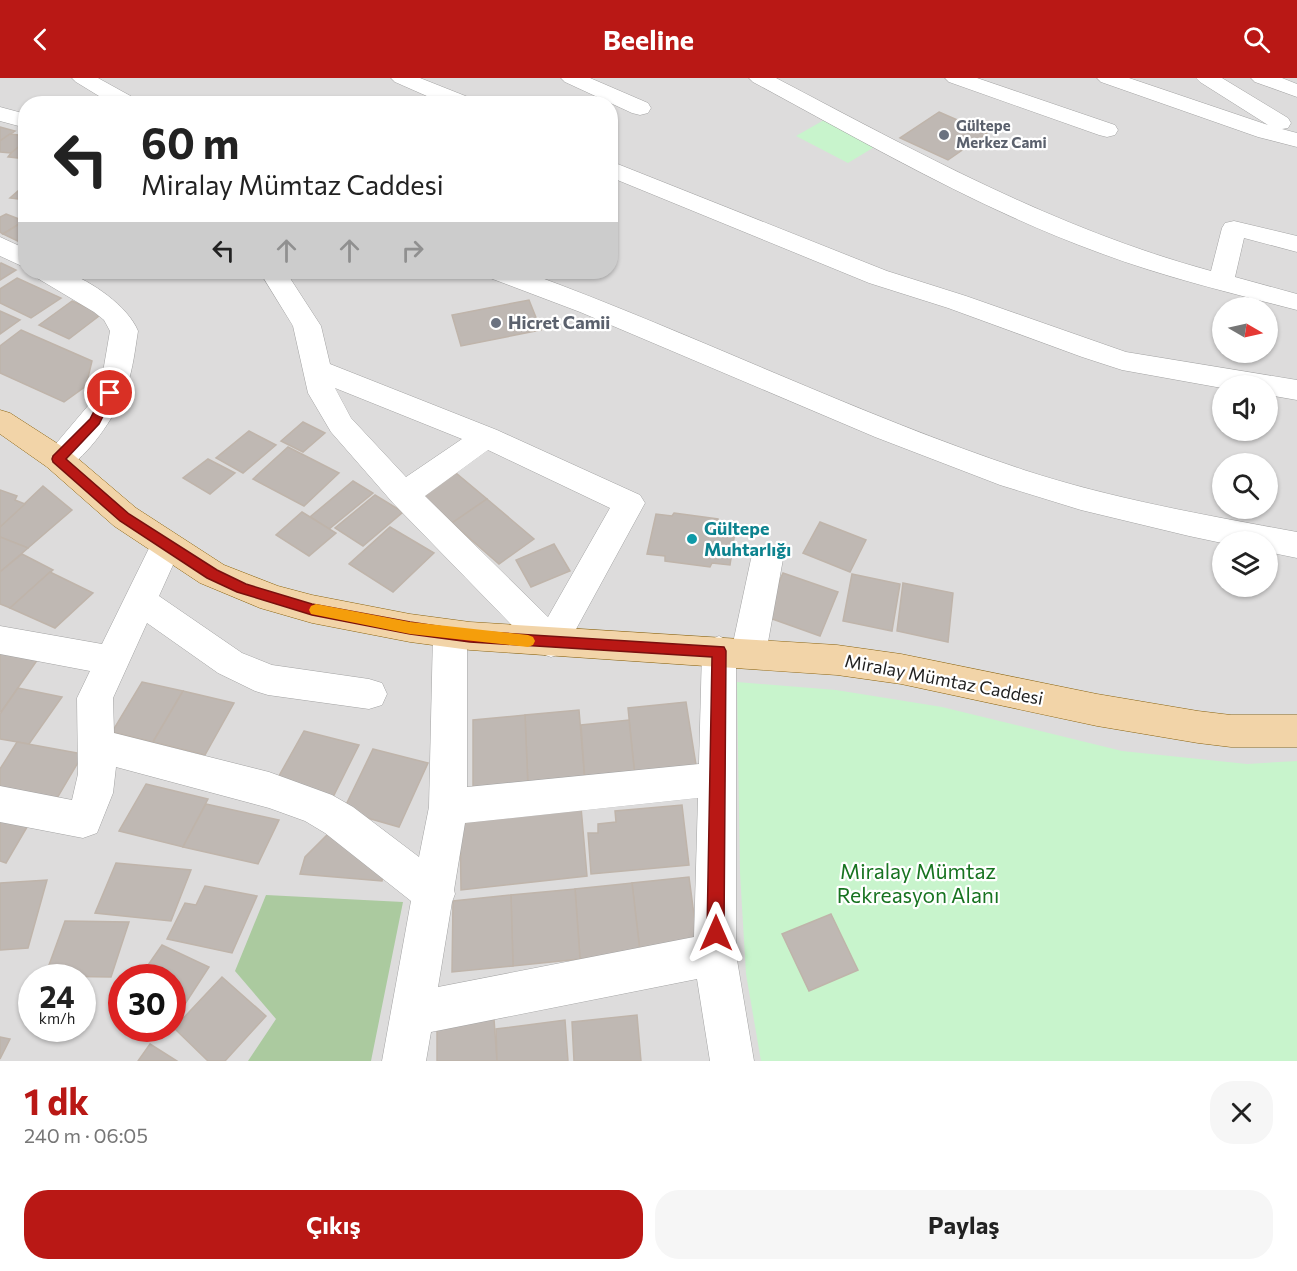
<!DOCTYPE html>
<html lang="tr">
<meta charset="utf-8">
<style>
:root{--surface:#fff;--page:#f6f6f6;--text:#222;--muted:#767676;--accent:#b91815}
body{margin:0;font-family:Commissioner,sans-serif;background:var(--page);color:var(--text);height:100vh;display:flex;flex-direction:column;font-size:22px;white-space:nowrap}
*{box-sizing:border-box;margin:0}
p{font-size:20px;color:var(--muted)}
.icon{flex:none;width:33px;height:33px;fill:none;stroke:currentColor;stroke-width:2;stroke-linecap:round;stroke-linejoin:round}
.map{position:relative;height:983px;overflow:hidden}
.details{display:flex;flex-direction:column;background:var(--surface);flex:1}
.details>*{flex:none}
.guide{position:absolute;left:18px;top:18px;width:600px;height:183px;border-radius:24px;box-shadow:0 2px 4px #0004;background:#fff;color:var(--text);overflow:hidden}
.needle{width:39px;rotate:99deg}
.controls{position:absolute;left:1212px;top:219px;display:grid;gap:12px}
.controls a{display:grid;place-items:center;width:66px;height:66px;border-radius:50%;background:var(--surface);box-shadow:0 2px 4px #0004;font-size:30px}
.speed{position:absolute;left:18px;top:886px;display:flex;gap:12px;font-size:30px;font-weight:700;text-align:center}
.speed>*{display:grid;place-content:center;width:78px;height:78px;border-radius:50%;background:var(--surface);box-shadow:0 2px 4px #0004;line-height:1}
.speed small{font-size:15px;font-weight:400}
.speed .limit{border:9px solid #d22;background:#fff;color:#111}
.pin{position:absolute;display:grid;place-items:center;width:51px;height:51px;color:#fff;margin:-26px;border:3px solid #fff;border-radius:50%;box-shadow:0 2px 6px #0007}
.me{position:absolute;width:66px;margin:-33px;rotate:0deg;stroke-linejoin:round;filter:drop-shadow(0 0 4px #0008)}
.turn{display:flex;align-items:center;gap:21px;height:126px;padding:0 24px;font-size:27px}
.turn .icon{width:78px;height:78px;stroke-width:2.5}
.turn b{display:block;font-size:42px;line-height:51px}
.lanes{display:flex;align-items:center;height:57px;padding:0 24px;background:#0003;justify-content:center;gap:30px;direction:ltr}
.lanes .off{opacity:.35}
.round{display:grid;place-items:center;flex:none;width:63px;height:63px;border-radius:24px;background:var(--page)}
.headline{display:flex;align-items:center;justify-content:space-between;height:102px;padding:0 24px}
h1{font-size:36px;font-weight:700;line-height:45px;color:var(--accent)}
.cta{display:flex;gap:12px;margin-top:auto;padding:12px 24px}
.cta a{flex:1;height:69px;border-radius:24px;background:var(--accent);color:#fff;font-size:24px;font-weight:700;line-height:69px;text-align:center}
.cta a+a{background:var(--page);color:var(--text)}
header{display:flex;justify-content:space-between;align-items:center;height:78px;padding:0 24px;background:var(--accent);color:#fff;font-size:27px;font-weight:700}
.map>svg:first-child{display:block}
.residential{fill:#dddcdc;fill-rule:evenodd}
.forest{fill:#abca9f}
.park{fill:#c8f4cc}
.building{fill:#bfb8b3;stroke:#bfb4aa;stroke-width:1.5}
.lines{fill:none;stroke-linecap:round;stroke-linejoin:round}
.minor-casing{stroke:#a3a3a3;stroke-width:1}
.major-casing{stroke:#8b6410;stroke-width:1}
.minor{fill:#fff;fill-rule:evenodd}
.major{fill:#f2d4a8;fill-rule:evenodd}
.route{fill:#b91815;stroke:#78100e;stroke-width:1.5}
.slow{fill:#f59e0b}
.worship-dot{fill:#6b7280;stroke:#fff;stroke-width:2}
.culture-dot{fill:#0f9aa8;stroke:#fff;stroke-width:2}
.labels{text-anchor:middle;stroke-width:4.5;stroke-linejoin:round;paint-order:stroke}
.far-worship-label{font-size:15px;font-weight:bold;fill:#5b616d;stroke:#fff;text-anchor:start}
.worship-label{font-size:18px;font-weight:bold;fill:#5b616d;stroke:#fff;text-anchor:start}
.culture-label{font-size:18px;font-weight:bold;fill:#0d838f;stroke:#fff;text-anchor:start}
.street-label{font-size:18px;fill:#1f1f1f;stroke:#fff}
.near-park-label{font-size:21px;fill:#177320;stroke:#fff}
</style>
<header><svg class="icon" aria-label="back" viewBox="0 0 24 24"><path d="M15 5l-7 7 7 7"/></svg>Beeline<svg class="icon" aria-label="search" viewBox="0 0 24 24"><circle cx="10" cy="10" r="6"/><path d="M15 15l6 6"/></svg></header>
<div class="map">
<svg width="1297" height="983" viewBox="0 0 1297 983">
<rect width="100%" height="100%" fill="#efece6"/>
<!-- residential -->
<path class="residential" d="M0 0H1297V983H0ZM26 26H610V194H26ZM1222 230H1268V274H1222ZM1222 308H1268V352H1222ZM1222 386H1268V430H1222ZM1222 464H1268V508H1222ZM32 900H82V951H32ZM122 900H172V951H122Z"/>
<!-- forest -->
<path class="forest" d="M266 817 403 824 371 983H248L276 941 235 893Z"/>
<!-- park -->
<g class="park">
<path d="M824 42 876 68 848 85 796 58Z"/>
<path d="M737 604 836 612 942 629 1122 673 1247 686 1297 683V983H761L746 896 740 795Z"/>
</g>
<!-- building -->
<g class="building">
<path d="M939 34 987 55 948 82 900 60Z"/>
<path d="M0 49 15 53 0 63Z"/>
<path d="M10 56 26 58V63L11 75 0 74V63Z"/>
<path d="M26 63V81L8 79 11 75Z"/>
<path d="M26 106V122L10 120Z"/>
<path d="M6 136 24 143 3 156 0 154V139Z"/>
<path d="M26 142V167L3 156 24 143Z"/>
<path d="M0 186 1 185 16 192 0 202Z"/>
<path d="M17 200 61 220 31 240 0 225V211Z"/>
<path d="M529 222 541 252 461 268 452 237Z"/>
<path d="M72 223 93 232 99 238 69 261 39 247Z"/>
<path d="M0 233 20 242 0 256Z"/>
<path d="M21 252 92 283 86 308 64 324 0 295V268Z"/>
<path d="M303 344 325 355 303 374 281 363Z"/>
<path d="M249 353 276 367 243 395 216 380Z"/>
<path d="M288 369 339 395 304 428 253 401Z"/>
<path d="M208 381 235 395 210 416 183 400Z"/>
<path d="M456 395 487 421 452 445 422 416Z"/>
<path d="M353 403 373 415 329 451 310 439Z"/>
<path d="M43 408 72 432 28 470 0 459V449Z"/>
<path d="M0 412 17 418 15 422 25 426 0 449Z"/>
<path d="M375 417 403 434 363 468 335 450Z"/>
<path d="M487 421 534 461 499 486 452 445Z"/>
<path d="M302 434 336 455 309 478 276 457Z"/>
<path d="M674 435 718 441V444L736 447 730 487 712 485 710 489 665 483V478L647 476 656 436 672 438Z"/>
<path d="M820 444 866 462 850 494 803 475Z"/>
<path d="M390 449 434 475 393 514 349 486Z"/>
<path d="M0 459 28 470 0 494Z"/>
<path d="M554 466 570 493 531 509 516 482Z"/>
<path d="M22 476 53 492 10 530 0 526V494Z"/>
<path d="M50 494 93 515 55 550 10 530Z"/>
<path d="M783 495 838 514 820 558 764 538Z"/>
<path d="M852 496 900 506 892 553 843 543Z"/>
<path d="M903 505 953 515 948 564 897 553Z"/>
<path d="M0 573 38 581 1 634 0 633Z"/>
<path d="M142 604 183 613 153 664 112 654Z"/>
<path d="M18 610 62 619 29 666 0 661V636Z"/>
<path d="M183 613 234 625 205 677 153 664Z"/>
<path d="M686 624 697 693 635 699 628 630Z"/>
<path d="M579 632 585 704 528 709 525 637Z"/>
<path d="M525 637 528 709 473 715V642Z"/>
<path d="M629 642 635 699 585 704 581 647Z"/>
<path d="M304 653 359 667 332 721 275 705Z"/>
<path d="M17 664 83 676 56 722 0 712V691Z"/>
<path d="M373 671 428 685 399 749 343 733Z"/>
<path d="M146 706 208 721 183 769 119 753Z"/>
<path d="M206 726 279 742 258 786 183 769Z"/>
<path d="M682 727 689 787 591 796 588 755H598V746L616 744 615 733Z"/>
<path d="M581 729 587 798 461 812 460 743Z"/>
<path d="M0 739 30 744 6 785 0 783Z"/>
<path d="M329 755 384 793 382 803 300 796 305 779Z"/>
<path d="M116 785 191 792 171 843 95 835Z"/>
<path d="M689 799 698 867 640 874 632 805Z"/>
<path d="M47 802 28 870 0 872V805Z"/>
<path d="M632 805 640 874 580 881 575 811Z"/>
<path d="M205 808 257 818 232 875 167 861 185 825 196 827Z"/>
<path d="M575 811 580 881 513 888 511 817Z"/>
<path d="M511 817 513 888 452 894 453 823Z"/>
<path d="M831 836 858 892 809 913 782 856Z"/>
<path d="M65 843 129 844 111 899 45 898Z"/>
<path d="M162 867 209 889 172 946V900H139Z"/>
<path d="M222 899 266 938 225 983H208L174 950Z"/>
<path d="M637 937 641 983H574L572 944Z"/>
<path d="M494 941 497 983H437V950Z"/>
<path d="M565 942 568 983H497L496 951Z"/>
<path d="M0 959 10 961 0 981Z"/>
<path d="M150 966 177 983H138Z"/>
</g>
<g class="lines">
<!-- minor casing -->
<g class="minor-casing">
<g id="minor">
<path d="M72 0H98L136 21 139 26H112L76 4Z"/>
<path d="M391 0H420L473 21 476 26H445L395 4Z"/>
<path d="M561 0H590L648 25 651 30 648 35 640 37 632 35 565 4Z"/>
<path d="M749 0H776C917 74 1056 151 1211 193L1222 150 1225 145 1234 143 1297 158V174L1244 160 1235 199 1297 216V232C1231 215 1164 199 1100 175 979 131 866 65 753 4Z"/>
<path d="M945 0H977L1115 47 1118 52 1115 57 1107 59 1099 57 949 4Z"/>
<path d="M1097 0H1129L1268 47 1200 4 1196 0H1222L1288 40 1291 45 1288 50 1282 51 1297 55V69L1258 59 1101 4Z"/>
<path d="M1251 0H1282L1297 6V19L1255 4Z"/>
<path d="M0 29 26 36V50L0 43Z"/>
<path d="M610 83 887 193 966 218 1126 274 1297 302V322L1268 317V308H1222V310L1122 292 1082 279 948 230 869 205 610 99Z"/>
<path d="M0 159 26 171V190L0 178Z"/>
<path d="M33 194C42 193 57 191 66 194 91 203 128 228 138 253 135 272 133 290 127 308 118 334 92 373 70 388 62 393 55 391 47 389L43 381 92 323 103 294 110 253 104 242 94 234 37 200Z"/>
<path d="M260 194H286L321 248 330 286 497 352 640 417 645 425 563 575 551 579 539 575 393 425 331 354 308 315 293 248ZM335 310 462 361 406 399 351 340ZM488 372 610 430 548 539 425 418Z"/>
<path d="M486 194H523L531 196C697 257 856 336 1024 392 1113 421 1205 437 1297 454V480L1268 474V464L1222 465 1189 458 1081 432 1000 407 875 359 580 234 490 200Z"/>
<path d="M166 454 177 458 182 467 159 518 242 575 272 587 369 601 382 605 387 616 382 627 369 631 268 617 255 613 218 595 147 545 113 620 114 655 269 694 332 717 353 729 419 779 429 729 433 556 438 546 450 542 462 546 467 556V709L699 686 702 573 707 563 719 558 733 565 751 481 755 472 767 468 779 472 783 481 766 575 760 585 748 590 736 586V876L754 983H710L697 901 431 954 426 983H382L411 823 325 755 305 743 269 730 116 689 113 715 97 755 83 760 0 744V708L72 722 78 696 77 620 90 593 0 576V548L102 566 155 458ZM698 720 694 859 438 909 452 824 455 816 454 812 465 745Z"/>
</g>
</g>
<!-- major casing -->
<g class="major-casing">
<path id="major" d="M0 332 10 335 69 373 136 430 224 487 278 508 312 517 410 536 470 544 837 567 901 576 1097 616 1198 633 1231 637H1297V669H1231L1198 665 1097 648 901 606 837 597 470 572 410 564 312 545 260 530 200 505 114 448 47 389 0 356Z"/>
</g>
<!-- minor -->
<use href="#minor" class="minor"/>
<!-- major -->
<use href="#major" class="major"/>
</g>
<!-- route -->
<path class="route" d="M110 311 115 315 99 346 66 381 129 436 217 492 246 506 312 526 410 544 470 553 724 569 726 573 724 855 722 861 716 863 709 861 707 855 712 579 470 564 410 556 312 537 237 514 207 500 120 443 53 384 52 381 53 378 90 341 105 312Z"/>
<!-- slow -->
<path class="slow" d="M316 526 410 544 528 557 533 559 535 563 533 567 528 569 410 556 311 536 309 532 311 528Z"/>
<!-- markers -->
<g class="worship-dot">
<circle cx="944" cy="57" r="6"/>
<circle cx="496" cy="245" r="6"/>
</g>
<circle class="culture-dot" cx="692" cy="461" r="6"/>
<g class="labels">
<!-- far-worship labels -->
<g class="far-worship-label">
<text x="956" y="53">Gültepe<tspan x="956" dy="17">Merkez Cami</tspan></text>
</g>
<!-- worship labels -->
<g class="worship-label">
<text x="508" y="251">Hicret Camii</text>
</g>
<!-- culture labels -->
<g class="culture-label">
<text x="704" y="457">Gültepe<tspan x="704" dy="21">Muhtarlığı</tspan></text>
</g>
<!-- street labels -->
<g class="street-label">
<text transform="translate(944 602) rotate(11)" y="6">Miralay Mümtaz Caddesi</text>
</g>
<!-- near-park labels -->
<g class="near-park-label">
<text x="918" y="801">Miralay Mümtaz<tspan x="918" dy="24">Rekreasyon Alanı</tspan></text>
</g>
</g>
</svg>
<div class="controls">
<a><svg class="needle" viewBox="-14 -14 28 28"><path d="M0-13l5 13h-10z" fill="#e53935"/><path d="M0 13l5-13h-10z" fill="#767676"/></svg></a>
<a><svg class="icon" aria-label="sound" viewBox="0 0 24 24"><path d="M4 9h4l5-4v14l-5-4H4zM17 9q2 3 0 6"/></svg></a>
<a><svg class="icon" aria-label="search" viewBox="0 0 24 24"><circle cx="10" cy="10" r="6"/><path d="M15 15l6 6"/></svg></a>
<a><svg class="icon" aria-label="layers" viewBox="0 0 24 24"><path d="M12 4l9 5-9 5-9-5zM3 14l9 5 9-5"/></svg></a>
</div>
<div class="speed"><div>24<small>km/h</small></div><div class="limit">30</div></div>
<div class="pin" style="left:110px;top:315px;background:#d93025"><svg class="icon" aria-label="arrive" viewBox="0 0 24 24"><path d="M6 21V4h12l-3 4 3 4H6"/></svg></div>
<svg class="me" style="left:716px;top:855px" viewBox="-20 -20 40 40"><path d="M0-17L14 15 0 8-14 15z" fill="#b91815" stroke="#fff" stroke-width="4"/></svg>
<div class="guide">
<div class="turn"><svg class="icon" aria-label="left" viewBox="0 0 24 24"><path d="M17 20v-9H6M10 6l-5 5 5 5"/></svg><div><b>60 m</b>Miralay Mümtaz Caddesi</div></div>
<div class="lanes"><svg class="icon" aria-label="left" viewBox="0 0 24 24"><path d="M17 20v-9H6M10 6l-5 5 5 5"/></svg><svg class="icon off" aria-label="ahead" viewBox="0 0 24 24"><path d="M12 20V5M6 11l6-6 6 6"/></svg><svg class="icon off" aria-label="ahead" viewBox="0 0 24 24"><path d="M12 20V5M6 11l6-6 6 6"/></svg><svg class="icon off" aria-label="right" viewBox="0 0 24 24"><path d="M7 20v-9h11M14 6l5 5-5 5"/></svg></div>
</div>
</div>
<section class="details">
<div class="headline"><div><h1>1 dk</h1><p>240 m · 06:05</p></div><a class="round"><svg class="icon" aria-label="close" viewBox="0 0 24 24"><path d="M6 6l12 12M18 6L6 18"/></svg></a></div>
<div class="cta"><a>Çıkış</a><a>Paylaş</a></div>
</section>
